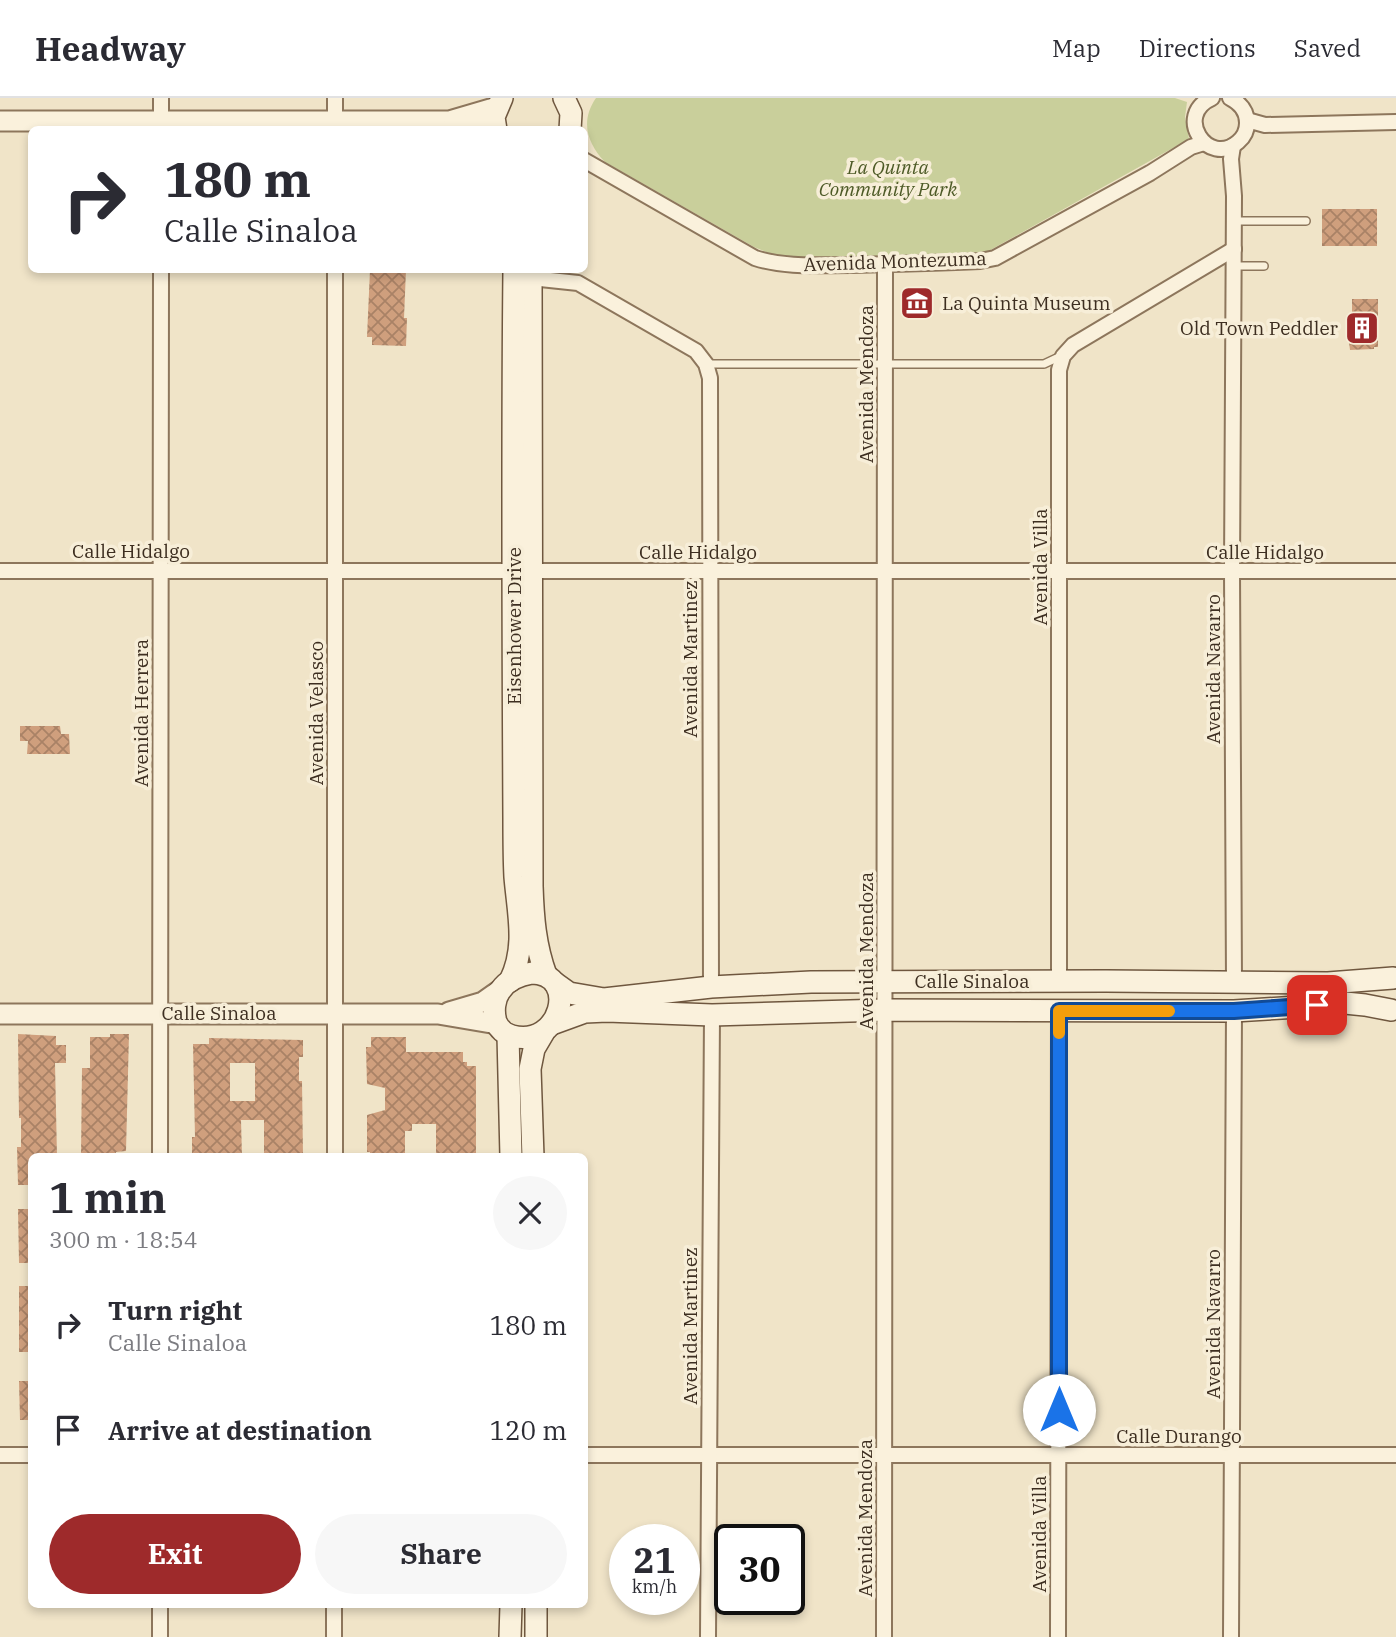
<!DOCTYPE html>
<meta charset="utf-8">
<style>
:root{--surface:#fff;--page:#f7f7f7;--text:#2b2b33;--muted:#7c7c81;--line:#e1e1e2;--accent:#9e2a2b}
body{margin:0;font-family:"IBM Plex Serif",serif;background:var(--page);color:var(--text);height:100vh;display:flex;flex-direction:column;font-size:26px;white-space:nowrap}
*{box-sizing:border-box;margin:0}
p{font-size:23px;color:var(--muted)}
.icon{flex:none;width:38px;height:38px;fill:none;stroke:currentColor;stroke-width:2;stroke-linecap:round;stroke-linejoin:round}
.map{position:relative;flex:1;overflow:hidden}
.panel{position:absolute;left:28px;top:1055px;width:560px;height:455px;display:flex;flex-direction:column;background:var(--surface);border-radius:10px;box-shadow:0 4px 10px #0003}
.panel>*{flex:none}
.hud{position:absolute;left:28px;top:28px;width:560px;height:147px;border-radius:10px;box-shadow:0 4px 10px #0003;background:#fff;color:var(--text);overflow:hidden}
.speed{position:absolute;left:609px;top:1426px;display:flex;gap:14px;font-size:35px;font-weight:700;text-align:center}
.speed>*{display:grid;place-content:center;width:91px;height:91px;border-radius:50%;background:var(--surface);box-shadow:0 4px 10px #0003;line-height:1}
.speed small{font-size:18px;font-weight:400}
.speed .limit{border:4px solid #111;border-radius:10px;background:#fff;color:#111}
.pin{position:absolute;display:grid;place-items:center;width:60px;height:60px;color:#fff;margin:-30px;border-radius:14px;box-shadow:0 4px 10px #0006}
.me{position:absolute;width:77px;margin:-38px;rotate:0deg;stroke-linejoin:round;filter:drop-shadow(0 0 5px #0008)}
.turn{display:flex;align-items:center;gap:24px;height:147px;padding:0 21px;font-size:32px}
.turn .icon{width:91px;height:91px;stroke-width:2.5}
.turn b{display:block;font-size:49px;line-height:60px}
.round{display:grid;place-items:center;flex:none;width:74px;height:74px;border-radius:37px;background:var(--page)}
.summary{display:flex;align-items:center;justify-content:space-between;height:119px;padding:0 21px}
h1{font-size:42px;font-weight:800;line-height:52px}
.primary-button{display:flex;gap:14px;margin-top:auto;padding:14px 21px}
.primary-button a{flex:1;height:80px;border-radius:42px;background:var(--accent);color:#fff;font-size:28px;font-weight:800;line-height:80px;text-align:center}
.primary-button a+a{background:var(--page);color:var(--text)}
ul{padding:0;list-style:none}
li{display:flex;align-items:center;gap:21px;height:105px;padding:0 21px}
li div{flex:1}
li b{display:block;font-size:26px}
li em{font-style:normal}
header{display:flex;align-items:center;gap:42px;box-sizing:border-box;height:98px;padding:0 35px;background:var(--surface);border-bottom:2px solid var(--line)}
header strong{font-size:33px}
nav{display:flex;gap:38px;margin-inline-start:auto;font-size:24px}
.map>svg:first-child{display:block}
.green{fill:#c9cf9b}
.building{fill:url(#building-cross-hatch);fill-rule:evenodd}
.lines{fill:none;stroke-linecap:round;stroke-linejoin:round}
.service-casing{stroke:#8d765c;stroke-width:10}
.minor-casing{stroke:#8d765c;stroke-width:18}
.tertiary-casing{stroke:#8d765c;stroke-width:23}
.secondary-casing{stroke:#6f573f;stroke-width:24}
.service{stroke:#faf1dc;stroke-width:7}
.minor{stroke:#faf1dc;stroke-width:14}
.tertiary{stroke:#faf1dc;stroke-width:19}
.secondary{stroke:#faf1dc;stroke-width:21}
.route-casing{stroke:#114b97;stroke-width:18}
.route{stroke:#1a73e8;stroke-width:12}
.slow{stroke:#f59e0b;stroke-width:12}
.labels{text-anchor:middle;stroke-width:7;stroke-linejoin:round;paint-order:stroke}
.park-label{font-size:19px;font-style:italic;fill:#4d5a26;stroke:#f7eed8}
.street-label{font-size:19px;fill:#3d2e20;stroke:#f7eed8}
.poi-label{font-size:19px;fill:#3d2e20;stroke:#f7eed8;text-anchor:start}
</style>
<header>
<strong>Headway</strong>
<nav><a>Map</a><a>Directions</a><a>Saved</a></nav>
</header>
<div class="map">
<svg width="1396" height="1539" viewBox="0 0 1396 1539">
<defs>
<pattern id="building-cross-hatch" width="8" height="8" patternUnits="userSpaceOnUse" patternTransform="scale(1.75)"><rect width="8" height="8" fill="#cf9f7d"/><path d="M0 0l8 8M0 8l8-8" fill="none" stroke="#a98266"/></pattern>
</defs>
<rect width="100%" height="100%" fill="#f0e4c8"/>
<!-- green -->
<path class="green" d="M596 0H1175L1187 4 1185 19 1189 41 985 155 957 158 786 159 769 155 754 149 605 64C587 45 580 23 596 0Z"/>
<!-- building -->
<g class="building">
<rect x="1322" y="111" width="55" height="37"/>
<path d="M370 172H406L404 220H407L406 248 372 247V239H367Z"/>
<path d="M926 192 927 217 908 218 907 193Z"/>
<path d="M1352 201H1378V249H1374V251L1350 252 1346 221H1352Z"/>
<path d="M20 628H60L61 636H69L70 656H27L28 643H20Z"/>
<path d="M18 936 56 938V947H66V965H55L57 1059H32V1087H18L17 1049H21V1020H19Z"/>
<path d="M110 936H129L126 1053 116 1054V1059H81L82 970H90V939H110Z"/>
<path d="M371 939H406V954H463V964H467V968H476V1057L436 1059V1026H412V1033H405V1059H370V1054H367V1017L385 1012V990L367 986 366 949H371Z"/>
<path d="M209 940 303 942V959H299V983H302L303 1059H264V1022H241L242 1059H206V1055H192V1039H195L193 946H209ZM230 965H255V1003H230Z"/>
<path d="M18 1111H32V1165H19Z"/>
<rect x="19" y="1188" width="13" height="66"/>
<path d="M19 1283H32V1322H20Z"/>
</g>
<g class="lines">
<!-- service casing -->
<g class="service-casing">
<g id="service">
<path d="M1234 123H1306"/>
<path d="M1234 168H1264"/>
<path d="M706 266H1044L1061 258"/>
</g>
</g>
<!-- minor casing -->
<g class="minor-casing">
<g id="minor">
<path d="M161 0V30"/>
<path d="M1212 0C1173 17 1208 70 1238 44 1244 39 1247 33 1247 25 1247 13 1240 5 1230 0"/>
<path d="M1247 22 1265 27 1396 24"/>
<path d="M335 30V0"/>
<path d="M1233 48 1231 61 1234 98 1232 473 1234 883"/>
<path d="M584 62 755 160C786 170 818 167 851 167 894 166 937 165 980 163L995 160 1150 75 1191 49 1204 45"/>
<path d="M531 180 578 185 696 253 706 266 710 280 711 889"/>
<path d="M0 473H1396"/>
<path d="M1059 883V272L1063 258 1073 247 1234 151"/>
<path d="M160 1059 161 172"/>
<path d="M335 1059V172"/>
<path d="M0 1357H32"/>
<path d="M584 1357H1396"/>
<path d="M160 1539V1507"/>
<path d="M334 1539V1507"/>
<path d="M708 1539 712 917"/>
<path d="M884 1539 885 166"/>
<path d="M1058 1539 1059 913"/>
<path d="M1231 1539 1234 913"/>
</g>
</g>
<!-- tertiary casing -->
<g class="tertiary-casing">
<g id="tertiary">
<path d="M0 23H449L497 9"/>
<path d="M454 24 484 32"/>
<path d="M449 914 483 904 500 892"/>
<path d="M0 916H438L497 926"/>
</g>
</g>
<!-- secondary casing -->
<g class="secondary-casing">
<g id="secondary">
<path d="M564 0 571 15 570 32"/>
<path d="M496 32 494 19 502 0"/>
<path d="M531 172 532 788C533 819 535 847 546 877"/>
<path d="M532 875C580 876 561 951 512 938 505 936 499 931 496 924 493 914 494 901 500 893 507 882 520 877 532 875Z"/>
<path d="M510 883C527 849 518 815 515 779 514 759 514 740 514 720 513 537 512 354 514 172"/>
<path d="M555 885 569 895 604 901 711 889 811 884 1106 883 1328 885 1393 880"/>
<path d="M552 926 585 914 607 913 712 917 885 912 1234 913 1298 909 1335 904 1365 907 1391 912"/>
<path d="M508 937 511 1059"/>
<path d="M533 1059 530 971 534 951 544 934"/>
<path d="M536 1507V1539"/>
<path d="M510 1539 511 1507"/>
</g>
</g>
<!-- service -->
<use href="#service" class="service"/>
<!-- minor -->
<use href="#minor" class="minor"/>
<!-- tertiary -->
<use href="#tertiary" class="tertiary"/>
<!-- secondary -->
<use href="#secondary" class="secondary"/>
</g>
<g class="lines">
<!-- route casing -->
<g class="route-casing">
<path id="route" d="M1059 1312V913H1234L1317 907"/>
</g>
<!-- route -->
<use href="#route" class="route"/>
<!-- slow -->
<path class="slow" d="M1059 935V913H1169"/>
</g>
<!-- icons -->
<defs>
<g id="museum-square" transform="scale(1.75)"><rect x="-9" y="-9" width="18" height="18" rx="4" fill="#9e2a2b" stroke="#f7eed8"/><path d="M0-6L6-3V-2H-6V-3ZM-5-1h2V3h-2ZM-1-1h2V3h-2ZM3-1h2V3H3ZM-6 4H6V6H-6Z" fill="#fff"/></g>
<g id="building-square" transform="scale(1.75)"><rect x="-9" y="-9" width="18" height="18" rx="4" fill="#9e2a2b" stroke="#f7eed8"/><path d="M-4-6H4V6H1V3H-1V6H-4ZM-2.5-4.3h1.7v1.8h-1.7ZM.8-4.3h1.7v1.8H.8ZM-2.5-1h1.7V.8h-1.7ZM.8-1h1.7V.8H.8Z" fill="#fff"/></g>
</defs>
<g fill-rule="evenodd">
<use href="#museum-square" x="917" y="205"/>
<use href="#building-square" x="1362" y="230"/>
</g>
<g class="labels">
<!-- park labels -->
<g class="park-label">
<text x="888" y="76">La Quinta<tspan x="888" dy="22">Community Park</tspan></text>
</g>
<!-- street labels -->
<g class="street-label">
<text transform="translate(895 163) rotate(-2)" y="7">Avenida Montezuma</text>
<text transform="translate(866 286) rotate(-90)" y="7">Avenida Mendoza</text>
<text x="131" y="460">Calle Hidalgo</text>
<text x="698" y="461">Calle Hidalgo</text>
<text x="1265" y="461">Calle Hidalgo</text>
<text transform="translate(1040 469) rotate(-90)" y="7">Avenida Villa</text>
<text transform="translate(514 528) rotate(-90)" y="7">Eisenhower Drive</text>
<text transform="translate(690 561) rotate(-90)" y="7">Avenida Martinez</text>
<text transform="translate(1213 571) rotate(-90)" y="7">Avenida Navarro</text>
<text transform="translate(141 615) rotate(-90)" y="7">Avenida Herrera</text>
<text transform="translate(316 615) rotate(-90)" y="7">Avenida Velasco</text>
<text transform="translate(866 853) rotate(-90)" y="7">Avenida Mendoza</text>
<text x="972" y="890">Calle Sinaloa</text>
<text x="219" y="922">Calle Sinaloa</text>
<text transform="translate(1213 1226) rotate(-90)" y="7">Avenida Navarro</text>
<text transform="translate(690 1228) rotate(-90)" y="7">Avenida Martinez</text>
<text x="1179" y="1345">Calle Durango</text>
<text transform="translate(865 1420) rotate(-90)" y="7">Avenida Mendoza</text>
<text transform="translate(1039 1436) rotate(-90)" y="7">Avenida Villa</text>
</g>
<!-- poi labels -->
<g class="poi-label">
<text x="942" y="212">La Quinta Museum</text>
<text x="1338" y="237" text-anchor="end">Old Town Peddler</text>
</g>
</g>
</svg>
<div class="speed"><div>21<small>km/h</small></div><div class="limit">30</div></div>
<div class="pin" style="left:1317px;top:907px;background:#d93025"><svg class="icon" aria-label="arrive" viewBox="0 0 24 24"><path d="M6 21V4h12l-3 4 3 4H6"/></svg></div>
<svg class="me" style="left:1059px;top:1312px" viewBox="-20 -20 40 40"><circle r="19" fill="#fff"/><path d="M0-13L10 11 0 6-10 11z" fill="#1a73e8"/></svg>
<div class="hud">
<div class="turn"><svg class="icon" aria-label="right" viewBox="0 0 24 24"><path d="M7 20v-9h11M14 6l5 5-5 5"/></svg><div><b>180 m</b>Calle Sinaloa</div></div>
</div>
<section class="panel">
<div class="summary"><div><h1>1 min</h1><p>300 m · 18:54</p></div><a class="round"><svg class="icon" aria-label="close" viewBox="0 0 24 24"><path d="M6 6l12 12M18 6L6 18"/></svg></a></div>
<ul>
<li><svg class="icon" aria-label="right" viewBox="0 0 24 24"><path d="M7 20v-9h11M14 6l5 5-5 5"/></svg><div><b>Turn right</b><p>Calle Sinaloa</p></div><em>180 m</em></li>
<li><svg class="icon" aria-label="arrive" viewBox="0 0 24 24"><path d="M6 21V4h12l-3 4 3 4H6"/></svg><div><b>Arrive at destination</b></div><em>120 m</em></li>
</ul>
<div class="primary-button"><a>Exit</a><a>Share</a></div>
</section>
</div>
